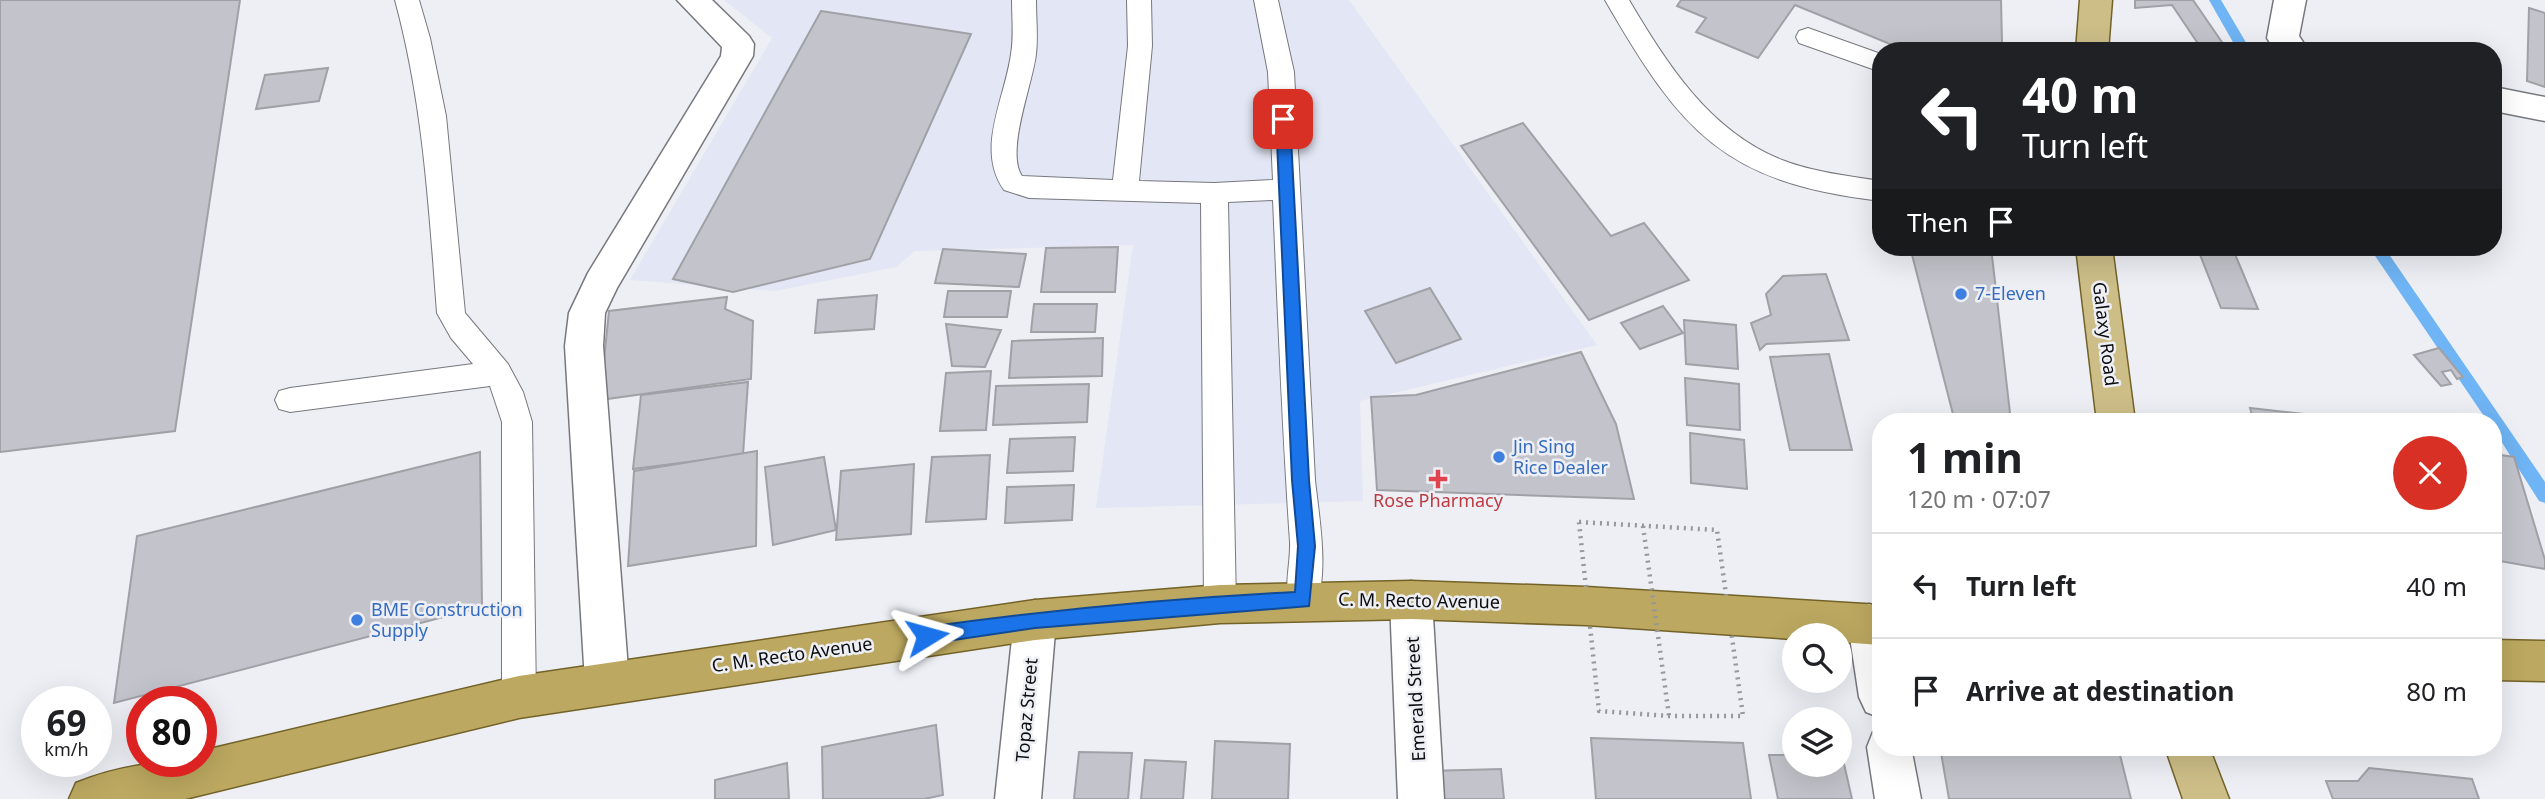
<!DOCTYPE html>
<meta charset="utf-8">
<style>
:root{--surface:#fff;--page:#f2f2f2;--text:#202124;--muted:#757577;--line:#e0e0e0}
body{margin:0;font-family:"Noto Sans",sans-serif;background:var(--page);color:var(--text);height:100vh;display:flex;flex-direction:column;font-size:26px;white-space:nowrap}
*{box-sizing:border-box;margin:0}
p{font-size:23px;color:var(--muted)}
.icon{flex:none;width:38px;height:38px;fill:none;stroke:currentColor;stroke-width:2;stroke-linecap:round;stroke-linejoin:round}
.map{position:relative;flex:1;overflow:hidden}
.side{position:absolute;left:1872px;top:413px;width:630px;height:343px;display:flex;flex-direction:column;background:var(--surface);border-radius:28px;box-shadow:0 7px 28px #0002}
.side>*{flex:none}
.banner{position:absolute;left:1872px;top:42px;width:630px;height:214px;border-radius:28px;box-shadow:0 7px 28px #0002;background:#202124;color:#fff;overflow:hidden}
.controls{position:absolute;left:1782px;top:623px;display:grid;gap:14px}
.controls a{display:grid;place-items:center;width:70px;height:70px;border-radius:50%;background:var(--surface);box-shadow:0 7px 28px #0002;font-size:35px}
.speed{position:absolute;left:21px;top:686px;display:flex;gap:14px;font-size:35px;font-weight:700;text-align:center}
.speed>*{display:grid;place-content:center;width:91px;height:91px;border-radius:50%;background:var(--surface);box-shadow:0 7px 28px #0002;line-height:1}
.speed small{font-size:18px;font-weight:400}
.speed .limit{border:10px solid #d22;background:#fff;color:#111}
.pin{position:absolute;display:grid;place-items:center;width:60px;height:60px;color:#fff;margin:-30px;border-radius:14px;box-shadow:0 4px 10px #0006}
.me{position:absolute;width:77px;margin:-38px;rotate:82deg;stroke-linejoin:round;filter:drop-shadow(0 0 5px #0008)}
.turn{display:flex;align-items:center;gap:24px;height:147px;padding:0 35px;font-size:32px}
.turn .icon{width:91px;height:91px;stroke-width:2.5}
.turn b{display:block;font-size:49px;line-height:60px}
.then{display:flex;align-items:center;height:66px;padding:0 35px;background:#0003;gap:14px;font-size:26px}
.round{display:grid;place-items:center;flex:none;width:74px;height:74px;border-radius:37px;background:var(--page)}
.overview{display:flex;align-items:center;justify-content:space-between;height:119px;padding:0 35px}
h1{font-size:42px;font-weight:700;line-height:52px}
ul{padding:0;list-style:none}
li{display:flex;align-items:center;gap:21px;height:105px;padding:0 35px;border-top:2px solid var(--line)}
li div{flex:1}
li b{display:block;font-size:26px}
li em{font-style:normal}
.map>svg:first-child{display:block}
.built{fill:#e3e6f4}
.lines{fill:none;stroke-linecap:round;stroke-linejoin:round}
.stream{fill:#6fb4f4;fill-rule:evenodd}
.building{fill:#c3c4cb;stroke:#a0a1a7;stroke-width:2}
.service-casing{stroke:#77787e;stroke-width:2}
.minor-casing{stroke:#77787e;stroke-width:3}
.tertiary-casing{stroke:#77787e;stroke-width:3}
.primary-casing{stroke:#736329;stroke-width:3}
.trunk-casing{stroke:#736329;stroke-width:3}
.path{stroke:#95979b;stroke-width:4.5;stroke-dasharray:2 5;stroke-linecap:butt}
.service{fill:#fff;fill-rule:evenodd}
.minor{fill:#fff;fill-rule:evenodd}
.tertiary{fill:#fff;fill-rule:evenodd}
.primary{fill:#cdbe88;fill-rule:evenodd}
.trunk{fill:#bca860;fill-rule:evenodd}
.path-bridge{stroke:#95979b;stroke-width:4.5;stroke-dasharray:2 5;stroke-linecap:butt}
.route{fill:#1a73e8;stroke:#114b97;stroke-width:2}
.shop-dot{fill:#3f7fe0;stroke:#edeff5;stroke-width:2.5}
.health-dot{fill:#e0444e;stroke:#edeff5;stroke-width:2.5}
.labels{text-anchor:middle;stroke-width:5;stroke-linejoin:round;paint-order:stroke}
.shop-label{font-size:18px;fill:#366cbe;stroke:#edeff5;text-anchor:start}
.street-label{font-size:18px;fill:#0b0c0e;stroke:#edeff5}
.health-label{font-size:18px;fill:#be3a42;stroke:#edeff5}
</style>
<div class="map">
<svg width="2545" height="799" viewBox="0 0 2545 799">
<rect width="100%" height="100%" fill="#edeff5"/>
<!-- built -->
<path class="built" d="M724 0H1349L1597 345 1360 401 1363 501 1096 508 1133 245 915 251 896 267 775 291 630 280 772 38Z"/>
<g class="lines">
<!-- stream -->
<g class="stream">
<path d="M2209 0H2221L2251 51H2238Z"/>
<path d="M2369 247H2384L2545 482V503L2539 501 2494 430V422H2488Z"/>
</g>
</g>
<!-- building -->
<g class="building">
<path d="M0 0H240L175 431 0 452Z"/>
<path d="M1681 0H2001L2002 43 1998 51H1907L1795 5 1758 58 1696 32 1706 18 1677 6Z"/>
<path d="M2135 0H2193L2228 51H2203L2172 5 2135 8Z"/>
<path d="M2529 8 2545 13V87L2527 81Z"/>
<path d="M821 11 971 34 870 259 733 292 673 279Z"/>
<path d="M328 68 319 101 256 109 265 75Z"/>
<path d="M1523 123 1611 236 1644 223 1689 280 1589 320 1461 146Z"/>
<path d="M1118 247 1115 292H1041L1046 248Z"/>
<path d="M1910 247H1991L2011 422H1955Z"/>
<path d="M2197 247H2232L2258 309 2221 308Z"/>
<path d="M943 249 1026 254 1019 287 935 283Z"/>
<path d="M1826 274 1849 340 1766 344 1760 350 1751 323 1771 315 1766 294 1783 276Z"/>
<path d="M1430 288 1461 339 1396 363 1365 311Z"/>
<path d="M948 291H1011L1007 317H944Z"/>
<path d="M877 295 874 329 815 333 818 300Z"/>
<path d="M727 297 725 309 753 321 751 379 600 400 609 311Z"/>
<path d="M1034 304H1097L1095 332H1031Z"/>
<path d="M1663 306 1683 333 1640 349 1621 323Z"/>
<path d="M1684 320 1736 325 1738 369 1686 364Z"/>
<path d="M946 324 1001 330 985 367 952 366Z"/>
<path d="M1103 338 1102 376 1009 378 1012 341Z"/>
<path d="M2439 348 2463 377 2457 379 2451 370 2442 372 2451 384 2441 386 2414 355Z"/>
<path d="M1581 352 1616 424 1634 499 1377 490 1371 397 1416 395Z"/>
<path d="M1829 354 1852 450H1790L1770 357Z"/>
<path d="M991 371 986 430 940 431 946 373Z"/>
<path d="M1685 378 1739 384 1740 430 1687 425Z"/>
<path d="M748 382 743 455 633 469 641 395Z"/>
<path d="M1089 384 1087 422 993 425 996 386Z"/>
<path d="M2250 408 2331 417 2332 422H2254Z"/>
<path d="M1690 433 1744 440 1747 489 1691 483Z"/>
<path d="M1075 437 1073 471 1007 473 1010 439Z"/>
<path d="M757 451 756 546 628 566 634 471Z"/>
<path d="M480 452 482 607 114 703 137 536Z"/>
<path d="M2494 454 2514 457 2545 560V569L2494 560Z"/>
<path d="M990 455 986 519 926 522 932 457Z"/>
<path d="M824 457 836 530 773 545 765 467Z"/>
<path d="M914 464 911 534 836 540 841 471Z"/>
<path d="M1074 485 1072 520 1005 523 1007 487Z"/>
<path d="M936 725 943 795 924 799H823L822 747Z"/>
<path d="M1591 738 1743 743 1751 799H1596Z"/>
<path d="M1215 741 1290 744 1288 799H1212Z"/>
<path d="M1940 747H2118L2131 799H1949Z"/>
<path d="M1079 752 1132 753 1128 799H1074Z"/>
<path d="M1769 755H1794V765H1839V755H1842L1852 799H1778Z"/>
<path d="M1145 760 1186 762 1183 799H1141Z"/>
<path d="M787 763 789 799H715V780Z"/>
<path d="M2369 768 2472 779 2479 799H2333L2326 781H2358Z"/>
<path d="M1501 769 1504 799H1431L1428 771Z"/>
</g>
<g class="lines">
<!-- service casing -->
<g class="service-casing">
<g id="service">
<path d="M395 0H419L430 38 446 116 465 313 508 364 523 392 532 422 536 697 531 708 519 713 507 708 502 697V422L490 386 290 412 279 409 275 400 279 391 290 388 473 364 451 338 437 313C429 207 423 103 395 0Z"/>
<path d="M1012 0H1036C1036 18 1038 37 1036 54 1033 83 1005 152 1022 176L1113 180 1128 46 1127 0H1151L1152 46 1139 181 1214 183 1273 180 1268 72 1254 0H1278L1294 72 1315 480C1319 517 1330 576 1314 611L1303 615 1292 611C1282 589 1291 565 1290 542 1282 428 1278 314 1273 200L1228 202 1236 604 1232 615 1220 619 1208 615 1204 604 1201 203 1029 198 1004 190C975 149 1005 99 1011 54 1014 37 1012 18 1012 0Z"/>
<path d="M1605 0H1629C1667 64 1709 131 1782 160 1813 172 1848 176 1881 181V201C1724 183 1681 132 1605 0Z"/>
<path d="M1808 28 1881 54V72L1799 43 1796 37 1799 31Z"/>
</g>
</g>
<!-- minor casing -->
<g class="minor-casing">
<g id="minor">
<path d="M677 0H712L749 36 754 44 753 56 617 288 605 313 603 346 629 682 622 697 607 703 592 697 585 682 565 346 569 313 588 273 721 56 722 47Z"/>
<path d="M2274 0H2306L2299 36 2309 51H2275L2267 38Z"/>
<path d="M2494 87 2545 97V121L2494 111Z"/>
<path d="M1411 581 1426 586 1432 600 1444 799H1398L1390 600 1396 586Z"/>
<path d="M1869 604 1881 609V718L1866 712 1859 697 1848 624 1854 610Z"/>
<path d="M1881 728V747H1911L1921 799H1875L1867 747 1873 732Z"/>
</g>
</g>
<!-- tertiary casing -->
<g class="tertiary-casing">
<path id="tertiary" d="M1035 600 1050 606 1056 620 1041 799H995L1014 620 1020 606Z"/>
</g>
<!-- primary casing -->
<g class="primary-casing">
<g id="primary">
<path d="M2080 0H2112L2108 51H2076Z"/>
<path d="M2076 247H2112L2135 422H2097Z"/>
<path d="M2165 747H2209L2229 799H2183Z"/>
</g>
</g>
<!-- trunk casing -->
<g class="trunk-casing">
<g id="trunk">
<path d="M1411 581 1586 587 1881 605V645L1839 642V635H1794V639L1586 625 1411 619 1220 623 1035 640 519 718 185 799H69L76 783C117 766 157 761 201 761V751L519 676 1035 600 1220 585Z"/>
<path d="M2494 640 2545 641V681L2494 680Z"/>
</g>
</g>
<!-- path -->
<path class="path" d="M1579 522 1717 530 1743 716H1669L1599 711Z"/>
<!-- service -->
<use href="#service" class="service"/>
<!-- minor -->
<use href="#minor" class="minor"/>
<!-- tertiary -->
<use href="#tertiary" class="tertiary"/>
<!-- primary -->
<use href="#primary" class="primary"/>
<!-- trunk -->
<use href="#trunk" class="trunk"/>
<!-- path-bridge -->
<path class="path-bridge" d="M1643 526 1669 716"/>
</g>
<!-- route -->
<path class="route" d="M1283 114 1290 119 1309 480 1315 546 1309 606 1035 628 927 644 921 641 918 636 921 630 927 627C1049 610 1172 598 1295 592L1298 546 1292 480 1276 119Z"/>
<!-- markers -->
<g class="shop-dot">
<circle cx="1961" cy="294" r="7"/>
<circle cx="1499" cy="457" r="7"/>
<circle cx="357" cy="620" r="7"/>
</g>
<path class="health-dot" d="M1434.5 468.5h7v7h7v7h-7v7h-7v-7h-7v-7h7z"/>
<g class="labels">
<!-- shop labels -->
<g class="shop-label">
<text x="1975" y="300">7-Eleven</text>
<text x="1513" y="453">Jin Sing<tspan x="1513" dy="21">Rice Dealer</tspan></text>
<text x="371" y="616">BME Construction<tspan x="371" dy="21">Supply</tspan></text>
</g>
<!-- street labels -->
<g class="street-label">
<text transform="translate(2105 334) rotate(83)" y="6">Galaxy Road</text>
<text transform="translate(1419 601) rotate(1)" y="6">C. M. Recto Avenue</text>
<text transform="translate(792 655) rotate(-8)" y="6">C. M. Recto Avenue</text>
<text transform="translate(1416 699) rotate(-93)" y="6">Emerald Street</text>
<text transform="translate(1027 710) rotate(-85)" y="6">Topaz Street</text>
</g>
<!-- health labels -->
<g class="health-label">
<text x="1438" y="507">Rose Pharmacy</text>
</g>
</g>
</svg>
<div class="controls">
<a><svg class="icon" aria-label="search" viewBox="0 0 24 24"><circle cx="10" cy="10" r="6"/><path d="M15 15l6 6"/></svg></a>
<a><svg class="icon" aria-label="layers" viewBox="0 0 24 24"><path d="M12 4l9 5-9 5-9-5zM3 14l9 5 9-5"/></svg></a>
</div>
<div class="speed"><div>69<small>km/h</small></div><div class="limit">80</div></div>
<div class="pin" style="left:1283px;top:119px;background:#d93025"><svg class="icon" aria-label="arrive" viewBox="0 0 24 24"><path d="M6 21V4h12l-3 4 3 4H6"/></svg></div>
<svg class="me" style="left:927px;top:636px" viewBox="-20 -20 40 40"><path d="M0-17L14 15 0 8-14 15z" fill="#1a73e8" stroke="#fff" stroke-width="4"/></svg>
<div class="banner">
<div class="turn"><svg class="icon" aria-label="left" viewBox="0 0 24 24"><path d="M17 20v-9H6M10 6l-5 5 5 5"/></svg><div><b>40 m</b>Turn left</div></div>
<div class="then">Then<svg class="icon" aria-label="arrive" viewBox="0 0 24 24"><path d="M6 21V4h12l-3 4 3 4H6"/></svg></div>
</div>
<section class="side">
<div class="overview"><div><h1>1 min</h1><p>120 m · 07:07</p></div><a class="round" style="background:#d93025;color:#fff"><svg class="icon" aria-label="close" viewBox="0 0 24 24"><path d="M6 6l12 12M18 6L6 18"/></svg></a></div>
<ul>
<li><svg class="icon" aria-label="left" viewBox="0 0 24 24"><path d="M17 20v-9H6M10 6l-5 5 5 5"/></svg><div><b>Turn left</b></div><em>40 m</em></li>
<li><svg class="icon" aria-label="arrive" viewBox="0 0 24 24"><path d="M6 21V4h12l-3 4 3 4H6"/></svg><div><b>Arrive at destination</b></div><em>80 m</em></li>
</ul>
</section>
</div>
